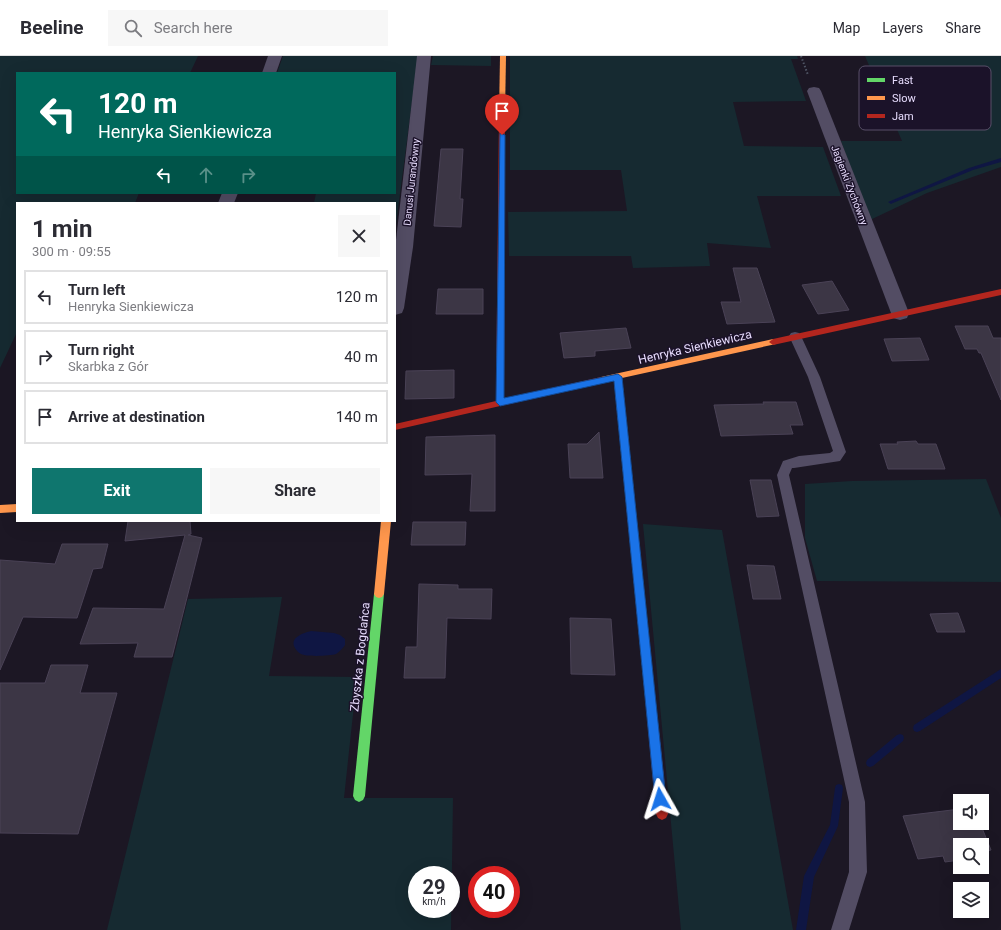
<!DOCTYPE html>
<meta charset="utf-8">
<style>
:root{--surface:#fff;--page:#f7f7f7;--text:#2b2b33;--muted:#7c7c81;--line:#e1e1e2;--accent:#0f766e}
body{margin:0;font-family:Roboto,sans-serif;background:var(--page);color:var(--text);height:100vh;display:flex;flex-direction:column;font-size:15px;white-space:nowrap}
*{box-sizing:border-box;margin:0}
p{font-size:13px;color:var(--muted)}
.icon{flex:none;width:22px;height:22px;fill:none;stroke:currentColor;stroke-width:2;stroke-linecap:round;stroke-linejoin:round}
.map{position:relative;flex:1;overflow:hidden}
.panel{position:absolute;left:16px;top:146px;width:380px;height:320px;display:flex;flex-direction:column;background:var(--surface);border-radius:0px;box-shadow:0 4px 16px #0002}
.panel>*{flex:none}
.guide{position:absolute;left:16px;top:16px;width:380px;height:122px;border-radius:0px;box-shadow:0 4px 16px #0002;background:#00695c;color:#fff;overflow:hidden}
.buttons{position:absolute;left:953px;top:738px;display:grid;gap:8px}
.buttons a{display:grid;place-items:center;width:36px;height:36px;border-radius:0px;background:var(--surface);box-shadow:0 4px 16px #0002;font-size:20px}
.speed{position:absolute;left:408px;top:810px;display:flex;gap:8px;font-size:20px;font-weight:700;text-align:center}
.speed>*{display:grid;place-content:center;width:52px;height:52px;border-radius:50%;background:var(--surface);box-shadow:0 4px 16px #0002;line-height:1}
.speed small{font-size:10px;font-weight:400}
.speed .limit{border:6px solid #d22;background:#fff;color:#111}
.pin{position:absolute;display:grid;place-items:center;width:34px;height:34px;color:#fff;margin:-41px -17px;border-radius:50% 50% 50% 0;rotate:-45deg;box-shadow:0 0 4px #0007}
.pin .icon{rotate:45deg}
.me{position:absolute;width:44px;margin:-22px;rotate:354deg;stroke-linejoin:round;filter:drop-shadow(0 0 3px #0008)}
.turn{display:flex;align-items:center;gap:14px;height:84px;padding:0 16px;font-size:18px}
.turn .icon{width:52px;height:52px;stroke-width:2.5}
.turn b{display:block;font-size:28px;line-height:34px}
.lanes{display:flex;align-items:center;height:38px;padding:0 16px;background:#0003;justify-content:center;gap:20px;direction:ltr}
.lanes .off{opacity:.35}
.round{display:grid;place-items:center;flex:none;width:42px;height:42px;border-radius:0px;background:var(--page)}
.head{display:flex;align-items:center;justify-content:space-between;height:68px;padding:0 16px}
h1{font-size:24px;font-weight:700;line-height:30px}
.primary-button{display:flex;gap:8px;margin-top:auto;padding:8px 16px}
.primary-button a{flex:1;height:46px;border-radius:0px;background:var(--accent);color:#fff;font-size:16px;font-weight:700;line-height:46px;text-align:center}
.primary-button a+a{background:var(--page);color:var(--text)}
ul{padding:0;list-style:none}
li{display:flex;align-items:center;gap:12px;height:54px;margin:0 8px 6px;padding:0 8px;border:2px solid var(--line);border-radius:0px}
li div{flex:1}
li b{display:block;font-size:15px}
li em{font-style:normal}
header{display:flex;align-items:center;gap:24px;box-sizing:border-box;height:56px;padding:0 20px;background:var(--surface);border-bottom:1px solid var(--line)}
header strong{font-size:19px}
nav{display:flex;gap:22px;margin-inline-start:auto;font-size:14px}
.search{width:280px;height:36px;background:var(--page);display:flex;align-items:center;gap:10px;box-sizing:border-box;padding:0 14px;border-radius:0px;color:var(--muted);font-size:15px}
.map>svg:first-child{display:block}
.green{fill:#162a31;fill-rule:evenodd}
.water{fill:#0f1643}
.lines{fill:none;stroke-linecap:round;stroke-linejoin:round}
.stream{fill:#0f1643;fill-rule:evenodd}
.building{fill:#3c3645;stroke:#4a4256}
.path{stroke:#4f5565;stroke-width:2;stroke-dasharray:1.5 2;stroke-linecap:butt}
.lane{fill:#534d64;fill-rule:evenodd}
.street{fill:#534d64;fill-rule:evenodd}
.fast{fill:#63d668;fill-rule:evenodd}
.slow{fill:#ff974d;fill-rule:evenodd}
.jam{fill:#b3261e;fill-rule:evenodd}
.route{fill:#1a73e8;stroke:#114b97}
.labels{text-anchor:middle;stroke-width:3;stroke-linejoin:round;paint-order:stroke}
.far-street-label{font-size:10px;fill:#e7dcfd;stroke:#1b1229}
.street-label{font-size:12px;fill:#e7dcfd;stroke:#1b1229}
.key{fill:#1b1229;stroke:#584f69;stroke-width:1}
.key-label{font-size:11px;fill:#e7dcfd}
</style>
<header>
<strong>Beeline</strong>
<div class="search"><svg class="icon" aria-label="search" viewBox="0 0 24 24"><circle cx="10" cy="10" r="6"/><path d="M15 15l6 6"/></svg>Search here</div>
<nav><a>Map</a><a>Layers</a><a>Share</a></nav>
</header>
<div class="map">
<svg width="1001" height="874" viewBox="0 0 1001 874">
<rect width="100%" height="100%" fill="#1c1724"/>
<!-- green -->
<g class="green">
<path d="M0 0H198L190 17H17V137H139L135 147H17V276L0 312Z"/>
<path d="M283 0H418L395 176V147H314L316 137H395V17H277Z"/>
<path d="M433 0H491V10L431 9Z"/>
<path d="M510 0H797L798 3H791L806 45 733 46 744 90 823 91 841 140H757L771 192 707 187 710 210 633 212 631 200H509L508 156 627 155 621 114H510Z"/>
<path d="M865 0H1001V111L927 137 870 164 841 85H902Z"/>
<path d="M986 423 1001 462V526L817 525 805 482V428L852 425Z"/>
<path d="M643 468 722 474 793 874H681Z"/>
<path d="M282 541 269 620 357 621 344 742H453L451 874H107L188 543ZM417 819H451V853H417Z"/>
</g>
<!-- water -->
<path class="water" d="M311 575 334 577 340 579 345 583V589C343 592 339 596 336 598 330 600 307 601 301 598 299 597 296 594 295 592 289 581 304 577 311 575Z"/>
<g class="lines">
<!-- stream -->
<g class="stream">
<path d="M1001 102V106L973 114 893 147 891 148 888 146 969 112Z"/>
<path d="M1001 613V622L920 675 917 676 914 675 913 672 914 669Z"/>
<path d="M900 678 903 679 904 682 903 685 873 710 870 711 867 710 866 707 867 704 897 679Z"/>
<path d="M839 728 842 729 843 732 838 770 814 821 806 874H796L804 820 830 769 835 732 836 729Z"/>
</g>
</g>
<!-- building -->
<g class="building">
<path d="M441 93H463L460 143H463L461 171 434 170Z"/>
<path d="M733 212H757L775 266 727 268 721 246H741Z"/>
<path d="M832 225 849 254 818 258 802 229Z"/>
<path d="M438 233H483V258H436Z"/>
<path d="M955 270H988L993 282H1001V344L981 297H979L977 293H965Z"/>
<path d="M626 272 631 292 595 295V300L564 302 560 277Z"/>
<path d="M920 282 929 304 892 305 884 283Z"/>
<path d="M454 314V342L405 343 406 315Z"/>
<path d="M763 346H796L803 369H790L793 378 721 380 714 349 764 348Z"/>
<path d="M599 376 603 422H570L568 388H587Z"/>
<path d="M495 379V455H470L472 418 425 419 426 381Z"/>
<path d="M916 385 918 388H936L945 413H888L880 388H898L897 386Z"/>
<path d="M750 424H771L779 460 757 461Z"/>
<path d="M128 465H190L191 478 188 479 202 482 172 601H134L138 587 80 588 93 552 164 553 185 479 125 485Z"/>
<path d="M413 466H466L465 489H411Z"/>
<path d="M62 488H108L102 512 93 513 77 562 23 561 0 614V504L55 508Z"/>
<path d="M747 509 774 510 781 543H753Z"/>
<path d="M419 528 458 529V533H492L491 563 447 562 445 622H404L406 591H417Z"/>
<path d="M958 557 965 576H937L930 558Z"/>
<path d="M570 562 611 563 615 619 571 618Z"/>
<path d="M51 609H88L80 637H117L78 778 0 777V627H45Z"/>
<path d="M960 753V767H980L991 794 982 796V789H960V804L945 806 943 800 918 803 903 760Z"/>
</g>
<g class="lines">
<!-- path -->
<path class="path" d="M801 0 808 19"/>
<!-- lane -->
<path class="lane" d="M795 276 799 277 801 280 820 321 846 396 840 405 794 412H792L789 419 865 746 867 816 849 874H831L849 816V746L777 419 783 405 799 400 830 397 833 395 808 321 789 280 791 277Z"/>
<!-- street -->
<g class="street">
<path d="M268 0H282L276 17H262Z"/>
<path d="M417 0H431L413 191 404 252 402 257 395 259V193Z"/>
<path d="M814 31 819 32 821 35 909 257 907 262 900 264 893 262 891 257 807 35 809 32Z"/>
<path d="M222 137H238L234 147H218Z"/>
</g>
<!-- fast -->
<path class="fast" d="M379 534 382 535 384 538 365 740 363 744 359 746 355 744 353 740 374 538 376 535Z"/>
<!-- slow -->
<g class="slow">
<path d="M500 0H506L505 58 502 60 499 58Z"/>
<path d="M773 283 777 286 776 288 622 322 655 640 654 644 650 645 646 644 645 640 614 324 601 327 597 324 601 321Z"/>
<path d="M17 448V456L0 457V449Z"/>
<path d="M381 465H391L384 538 382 541 379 542 376 541 374 538Z"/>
</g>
<!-- jam -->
<g class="jam">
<path d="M502 56 505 58 504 343 601 321 605 324 601 327 395 374V368L496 345 499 58Z"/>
<path d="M1001 233V239L773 289 769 286 773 283Z"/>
<path d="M650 635 654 636 655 640 668 758 666 762 662 764 658 762 656 758 645 640 646 636Z"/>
</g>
</g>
<!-- route -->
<path class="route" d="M500 77 505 79 504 342 618 318 622 321 666 743 664 747 660 748 656 747 655 743 614 325 500 350 496 346Z"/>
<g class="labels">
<!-- far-street labels -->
<g class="far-street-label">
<text transform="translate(411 126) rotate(-84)" y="4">Danusi Jurandówny</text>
<text transform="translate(850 129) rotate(69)" y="4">Jagienki Zychówny</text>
</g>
<!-- street labels -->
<g class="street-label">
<text transform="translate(695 291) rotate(-13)" y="4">Henryka Sienkiewicza</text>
<text transform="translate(360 601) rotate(-84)" y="4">Zbyszka z Bogdańca</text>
</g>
</g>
<!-- legend -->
<rect x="859" y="10" width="132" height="64" rx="6" class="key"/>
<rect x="867" y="22" width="18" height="4" fill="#63d668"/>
<rect x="867" y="40" width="18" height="4" fill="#ff974d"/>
<rect x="867" y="58" width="18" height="4" fill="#b3261e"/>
<g class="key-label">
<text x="892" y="28">Fast</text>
<text x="892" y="46">Slow</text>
<text x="892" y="64">Jam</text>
</g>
</svg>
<div class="buttons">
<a><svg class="icon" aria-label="sound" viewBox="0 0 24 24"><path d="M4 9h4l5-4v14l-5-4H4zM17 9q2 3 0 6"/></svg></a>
<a><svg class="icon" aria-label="search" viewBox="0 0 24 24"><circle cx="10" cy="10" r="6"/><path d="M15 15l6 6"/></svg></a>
<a><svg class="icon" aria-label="layers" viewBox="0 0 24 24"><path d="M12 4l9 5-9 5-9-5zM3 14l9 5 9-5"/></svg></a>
</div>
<div class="speed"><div>29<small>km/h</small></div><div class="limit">40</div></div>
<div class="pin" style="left:502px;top:79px;background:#d93025"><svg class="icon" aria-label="arrive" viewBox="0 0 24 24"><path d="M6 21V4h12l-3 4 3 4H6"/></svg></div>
<svg class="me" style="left:660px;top:743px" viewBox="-20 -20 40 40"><path d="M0-17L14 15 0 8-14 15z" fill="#1a73e8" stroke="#fff" stroke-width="4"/></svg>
<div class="guide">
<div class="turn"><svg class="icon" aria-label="left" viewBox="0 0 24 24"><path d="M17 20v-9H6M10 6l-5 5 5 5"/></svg><div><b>120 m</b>Henryka Sienkiewicza</div></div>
<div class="lanes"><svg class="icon" aria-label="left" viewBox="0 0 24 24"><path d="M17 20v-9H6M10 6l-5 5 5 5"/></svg><svg class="icon off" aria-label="ahead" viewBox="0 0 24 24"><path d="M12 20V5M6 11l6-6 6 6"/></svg><svg class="icon off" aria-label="right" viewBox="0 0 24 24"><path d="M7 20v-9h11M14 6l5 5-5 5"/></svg></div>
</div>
<section class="panel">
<div class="head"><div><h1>1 min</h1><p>300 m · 09:55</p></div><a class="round"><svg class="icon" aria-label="close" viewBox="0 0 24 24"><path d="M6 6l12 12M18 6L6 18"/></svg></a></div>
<ul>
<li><svg class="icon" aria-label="left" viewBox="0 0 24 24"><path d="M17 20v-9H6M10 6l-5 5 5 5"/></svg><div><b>Turn left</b><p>Henryka Sienkiewicza</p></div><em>120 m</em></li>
<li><svg class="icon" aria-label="right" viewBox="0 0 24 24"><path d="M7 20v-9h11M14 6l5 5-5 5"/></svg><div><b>Turn right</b><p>Skarbka z Gór</p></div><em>40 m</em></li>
<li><svg class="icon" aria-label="arrive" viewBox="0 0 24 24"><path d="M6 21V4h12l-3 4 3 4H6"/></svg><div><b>Arrive at destination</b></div><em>140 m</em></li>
</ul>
<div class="primary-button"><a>Exit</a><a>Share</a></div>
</section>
</div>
